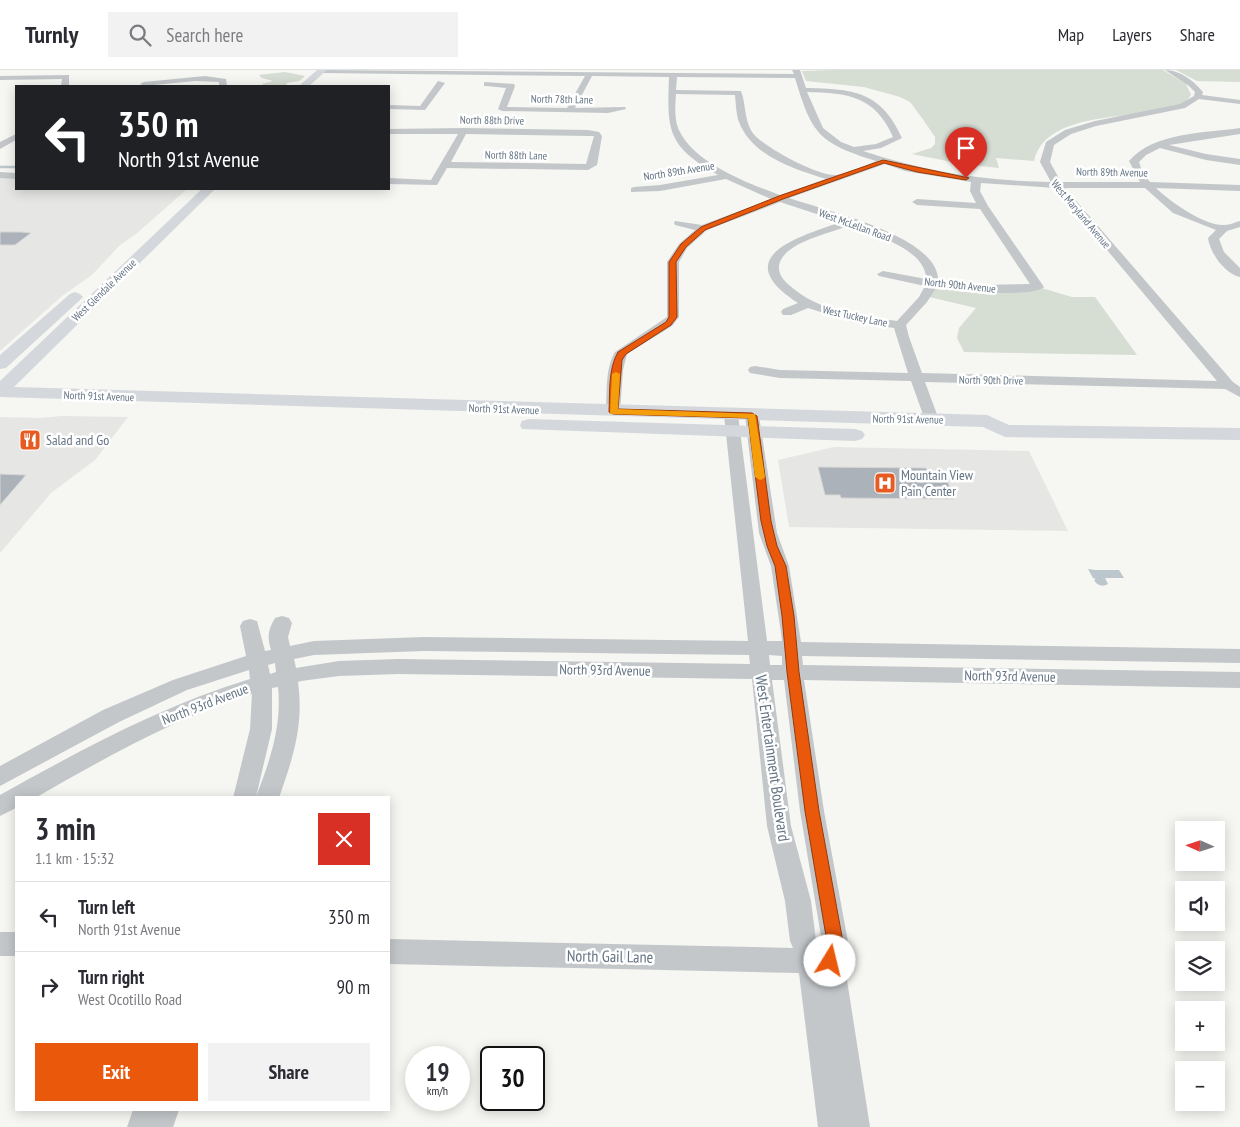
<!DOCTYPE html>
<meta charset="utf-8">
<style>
:root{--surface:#fff;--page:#f2f2f3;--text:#2b2b33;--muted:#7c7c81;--line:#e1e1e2;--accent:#ea580c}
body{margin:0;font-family:"PT Sans Narrow",sans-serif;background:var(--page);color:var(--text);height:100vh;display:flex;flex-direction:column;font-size:19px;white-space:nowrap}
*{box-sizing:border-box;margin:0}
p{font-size:16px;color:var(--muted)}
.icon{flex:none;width:28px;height:28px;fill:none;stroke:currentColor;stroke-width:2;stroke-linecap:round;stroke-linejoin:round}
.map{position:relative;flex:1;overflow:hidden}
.panel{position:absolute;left:15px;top:726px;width:375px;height:315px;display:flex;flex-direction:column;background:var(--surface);border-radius:0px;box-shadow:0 2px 12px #0003}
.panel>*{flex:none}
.hud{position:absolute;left:15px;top:15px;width:375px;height:105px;border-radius:0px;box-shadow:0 2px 12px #0003;background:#202124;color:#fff;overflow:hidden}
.needle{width:32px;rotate:273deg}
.fabs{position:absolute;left:1175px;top:751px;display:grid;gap:10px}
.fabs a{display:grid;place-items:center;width:50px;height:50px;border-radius:0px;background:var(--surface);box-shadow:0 2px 12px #0003;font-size:25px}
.speed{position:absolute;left:405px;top:976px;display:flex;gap:10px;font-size:25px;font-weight:700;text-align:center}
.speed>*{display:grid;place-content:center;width:65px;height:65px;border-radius:50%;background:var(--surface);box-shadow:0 2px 12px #0003;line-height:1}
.speed small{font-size:12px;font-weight:400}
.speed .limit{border:2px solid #111;border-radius:8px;background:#fff;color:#111}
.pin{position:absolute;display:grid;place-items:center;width:42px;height:42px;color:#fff;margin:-51px -21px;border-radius:50% 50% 50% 0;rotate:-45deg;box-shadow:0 0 5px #0007}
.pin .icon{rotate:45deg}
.me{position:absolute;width:55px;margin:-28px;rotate:9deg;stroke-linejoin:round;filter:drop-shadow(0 0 4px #0008)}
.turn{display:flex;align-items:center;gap:18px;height:105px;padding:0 20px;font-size:22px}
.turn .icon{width:65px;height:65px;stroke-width:2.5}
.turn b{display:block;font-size:35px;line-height:42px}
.round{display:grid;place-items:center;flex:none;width:52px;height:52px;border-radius:0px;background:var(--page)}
.head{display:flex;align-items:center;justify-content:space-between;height:85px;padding:0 20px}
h1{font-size:30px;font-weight:800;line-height:38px}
.primary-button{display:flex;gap:10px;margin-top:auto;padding:10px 20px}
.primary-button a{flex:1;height:58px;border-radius:0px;background:var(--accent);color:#fff;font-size:20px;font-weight:800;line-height:58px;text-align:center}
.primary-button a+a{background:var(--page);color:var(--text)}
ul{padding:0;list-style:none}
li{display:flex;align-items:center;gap:15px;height:70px;padding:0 20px;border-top:1px solid var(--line)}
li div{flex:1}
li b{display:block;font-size:19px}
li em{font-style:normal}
header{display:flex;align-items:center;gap:30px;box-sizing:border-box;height:70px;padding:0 25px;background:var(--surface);border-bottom:1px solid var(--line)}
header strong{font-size:24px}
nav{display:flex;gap:28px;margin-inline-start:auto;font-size:18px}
.search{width:350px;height:45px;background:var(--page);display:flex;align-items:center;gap:12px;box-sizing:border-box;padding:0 18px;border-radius:0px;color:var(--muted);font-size:19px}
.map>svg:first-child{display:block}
.built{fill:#e6e7e5}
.green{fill:#d6ddd3}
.water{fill:#bcc7cd}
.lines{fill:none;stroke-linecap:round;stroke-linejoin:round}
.stream{stroke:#bcc7cd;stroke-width:2.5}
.building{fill:#abb2b9;stroke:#d7d7d5}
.minor{fill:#c3c7ca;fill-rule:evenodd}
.major{fill:#d4d8dc;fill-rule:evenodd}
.route{fill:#ea580c;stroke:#983908}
.slow{fill:#f59e0b}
.labels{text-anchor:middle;stroke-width:5;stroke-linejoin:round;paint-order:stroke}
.far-street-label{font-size:11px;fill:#647484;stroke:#fff}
.poi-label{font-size:14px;fill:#647484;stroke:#fff;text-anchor:start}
.street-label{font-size:14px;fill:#647484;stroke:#fff}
.near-street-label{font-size:16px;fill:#647484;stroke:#fff}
</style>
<header>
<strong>Turnly</strong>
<div class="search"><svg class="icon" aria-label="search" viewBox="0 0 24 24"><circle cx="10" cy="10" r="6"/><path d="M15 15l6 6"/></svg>Search here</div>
<nav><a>Map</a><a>Layers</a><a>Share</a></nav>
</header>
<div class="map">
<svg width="1240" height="1057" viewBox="0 0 1240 1057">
<rect width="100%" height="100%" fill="#f6f6f2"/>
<!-- built -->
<g class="built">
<path d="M0 108H16V119H187L136 164 119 176 92 205 62 226 0 281Z"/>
<path d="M61 346 128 347 95 390 51 423 0 483V347L40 348Z"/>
<path d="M834 377 1029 381 1068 461 789 457 778 390Z"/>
</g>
<!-- green -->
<g class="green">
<path d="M834 0H1163L1186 14 1191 25C1175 57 1048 29 1034 91L996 88 999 98 962 94 912 84 931 78 935 74V67L922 48 910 32 900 27 864 17 806 11 802 1Z"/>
<path d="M1176 0H1240V12L1197 11Z"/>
<path d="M285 2 305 6 299 11 287 13 286 16H264L262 14 273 11 262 8 259 5Z"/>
<path d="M933 213 963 217H1038L1072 227H1095L1137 285 964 282 957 268 959 258 976 238 925 226Z"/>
</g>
<!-- water -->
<path class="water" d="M1088 499 1095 500H1119L1124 508H1105L1108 514C1103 517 1097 516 1094 510L1096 509 1093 508Z"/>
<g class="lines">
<!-- stream -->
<path class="stream" d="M0 97H16"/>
</g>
<!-- building -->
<g class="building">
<path d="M0 162H21L31 163 15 175H0Z"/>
<path d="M818 397 926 398 927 401H943L955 429 841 428 840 425H825Z"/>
<path d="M0 404 26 405 0 435Z"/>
</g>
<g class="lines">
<!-- minor -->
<g class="minor">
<path d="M318 0 794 4 792 0H800L806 18C853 19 881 21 902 68L881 78 863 81C927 102 984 111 1051 112L1040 92 1046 72 1065 60 1095 51 1180 34 1194 26 1195 22 1189 16 1165 0C1180 0 1194 11 1203 22L1202 25 1240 30V34L1199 29 1185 38 1096 56 1071 64 1054 75 1050 92 1061 112H1140L1129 91C1154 62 1205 63 1240 58V64L1169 75 1206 84 1240 89V95L1206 90 1160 78 1146 85 1139 92 1143 104 1150 112 1240 115V121L1156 118C1169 131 1206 157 1225 155 1230 155 1235 152 1240 151V157L1227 161 1219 169 1224 182 1240 198V207C1225 204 1210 183 1208 168L1216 160 1173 143 1145 118H1065L1233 312 1240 317V327L1225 319 925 312 939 350 937 353H927L925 350 911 311 780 308 750 303 748 300 750 297 755 296 780 300 908 303 894 258 852 252 808 238 791 245H783L781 242 783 239 798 233C727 187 798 167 841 152L780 132 707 160 687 178 679 192V247L672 256 627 284 623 300 620 342 618 345H608L606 342C607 323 605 299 615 282L667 247V192L679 174 695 160 675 155 674 153 675 151 702 155 771 129 726 109 660 121 631 122V118L634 117 660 115 718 105C667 76 667 61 669 7L592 6 575 38 625 37 626 39 608 43 502 41 498 39 506 18 487 16H484V12L514 14 515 16 507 37 567 38 585 6 321 3ZM677 7 795 8C812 65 819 73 876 91 864 96 849 104 836 105 819 107 761 76 752 62 744 49 746 34 741 21L676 20ZM807 22C848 23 875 26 893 67L876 74 854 77 841 72 823 58ZM676 24 735 25C736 34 736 44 739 52 752 86 794 99 826 109L780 125C749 114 695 93 680 62 674 51 675 37 676 24ZM885 94 905 101 971 112 970 121 976 133 917 129 912 132 917 135 980 139 1030 214 980 215 938 211C940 166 823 140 789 128ZM981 113 1055 118 1217 311 922 303 909 267 906 255 927 232 936 218C954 221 1033 228 1044 217L988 136 980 121ZM851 155C873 164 927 180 926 209L883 201 877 204 879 206 925 216 919 227 897 251C859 246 819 242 789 215 781 208 775 199 782 188 794 170 831 163 851 155Z"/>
<path d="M69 5V16H61L62 9 0 10V6Z"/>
<path d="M205 6 226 9 227 16H219V12L195 11 144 16 140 14 144 12Z"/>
<path d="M438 11 445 13 425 40 389 39V35L420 36Z"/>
<path d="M464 58 588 60 599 62 602 66 597 95 588 100 447 98 437 115 389 114V108L431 110 458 64H389V59ZM466 64 588 66H594L586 94 451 92Z"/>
<path d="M16 64V70L0 79V72Z"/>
<path d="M0 102 16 103V109L0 108Z"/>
<path d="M731 341 736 342 738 345 767 571H782L781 563 771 496 759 463 745 346 747 343H757L759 346 777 463 789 496 801 572 1240 579V593L802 586 803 595 1240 602V618L804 610 824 741 848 872 844 891 870 1057H818L799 903 389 894V869L793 878 790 871 785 831 767 756 752 609 398 604 339 606 301 611 298 612C304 656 293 687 279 728H233L250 659 252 624C175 648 105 688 35 728H16V738L0 746V725C81 680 161 636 250 609L249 600 187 620 119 652 0 716V696L103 640 173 610 246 586 240 556 243 551 250 549 257 551 265 581 271 580C267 567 268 560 275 548L282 546 289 548 292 553 288 567 290 576 314 571 424 567 748 571 724 345 726 342ZM424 581 749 585 750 594 398 589 339 591 296 598 294 589 314 585ZM769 585 782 586V595H770ZM275 593 276 602 270 604 268 595ZM772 610H784L800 741 822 872 820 878 816 871 811 831 791 756ZM278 617C282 657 270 690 256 727L272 659V618Z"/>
<rect x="0" y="862" width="16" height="24"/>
<path d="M133 1040H179L173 1057H127Z"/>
</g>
<!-- major -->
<g class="major">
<path d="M317 0H327L309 16H299Z"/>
<path d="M202 119H215L14 317 987 345 1009 355 1240 358V370L1005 367 983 357 0 327V311Z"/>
<path d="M75 222 80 224 83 227 80 230 6 298 0 299V285L70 224Z"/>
<path d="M529 349 855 359 862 361 865 365 862 369 855 371 522 359 520 355 522 351Z"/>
</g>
</g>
<!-- route -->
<path class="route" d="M883 90 969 108 966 110 917 102 884 93 783 129 705 160 686 177 676 192 677 247 671 255 626 284 622 290 618 339 752 343 757 346 771 451 777 476 786 496 794 546 799 602 819 741 843 872 836 896 830 899 825 896 822 891 827 872 805 741 787 602 782 546 775 496 767 476 761 451 748 348 613 344 609 342C610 323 608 299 618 282L666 252 669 247V192L681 174 701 157 779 126Z"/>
<!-- slow -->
<path class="slow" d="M616 302 620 304 618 339 755 344 765 407 763 409 760 410 755 407 748 348 610 344 612 304Z"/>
<!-- icons -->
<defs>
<g id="restaurant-square" transform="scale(1.125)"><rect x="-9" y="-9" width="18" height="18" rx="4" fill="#e65b22" stroke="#fff"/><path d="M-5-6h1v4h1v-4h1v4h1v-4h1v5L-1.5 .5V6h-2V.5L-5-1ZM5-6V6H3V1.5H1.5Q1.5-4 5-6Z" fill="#fff"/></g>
<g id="hospital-square" transform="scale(1.125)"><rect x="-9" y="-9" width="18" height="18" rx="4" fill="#e65b22" stroke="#fff"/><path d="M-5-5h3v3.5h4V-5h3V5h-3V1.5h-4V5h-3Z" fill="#fff"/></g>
</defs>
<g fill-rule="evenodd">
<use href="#restaurant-square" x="30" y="370"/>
<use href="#hospital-square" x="885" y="413"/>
</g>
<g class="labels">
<!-- far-street labels -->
<g class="far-street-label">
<text transform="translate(562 29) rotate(1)" y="4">North 78th Lane</text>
<text transform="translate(492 50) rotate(1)" y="4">North 88th Drive</text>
<text transform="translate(516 85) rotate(1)" y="4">North 88th Lane</text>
<text transform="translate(679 101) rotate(-9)" y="4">North 89th Avenue</text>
<text transform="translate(1112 102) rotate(1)" y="4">North 89th Avenue</text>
<text transform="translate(1081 144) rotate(50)" y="4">West Maryland Avenue</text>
<text transform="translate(855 155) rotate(20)" y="4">West McLellan Road</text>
<text transform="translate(960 215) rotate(6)" y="4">North 90th Avenue</text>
<text transform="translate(104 220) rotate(-44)" y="4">West Glendale Avenue</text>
<text transform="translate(855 246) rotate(12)" y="4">West Tuckey Lane</text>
<text transform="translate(991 310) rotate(1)" y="4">North 90th Drive</text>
<text transform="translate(99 326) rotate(2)" y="4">North 91st Avenue</text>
<text transform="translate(504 339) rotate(2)" y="4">North 91st Avenue</text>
<text transform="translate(908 349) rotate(1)" y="4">North 91st Avenue</text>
</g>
<!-- poi labels -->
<g class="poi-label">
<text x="46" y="375">Salad and Go</text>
<text x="901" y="410">Mountain View<tspan x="901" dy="16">Pain Center</tspan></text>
</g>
<!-- street labels -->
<g class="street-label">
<text transform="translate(605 600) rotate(1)" y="5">North 93rd Avenue</text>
<text transform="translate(1010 606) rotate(1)" y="5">North 93rd Avenue</text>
<text transform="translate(205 634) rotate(-21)" y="5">North 93rd Avenue</text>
</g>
<!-- near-street labels -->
<g class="near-street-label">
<text transform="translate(773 688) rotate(82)" y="6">West Entertainment Boulevard</text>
<text transform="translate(610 886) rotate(1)" y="6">North Gail Lane</text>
</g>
</g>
</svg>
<div class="fabs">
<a><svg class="needle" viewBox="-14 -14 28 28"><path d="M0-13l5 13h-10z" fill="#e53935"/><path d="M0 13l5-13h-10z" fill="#7c7c81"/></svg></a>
<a><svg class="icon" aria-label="sound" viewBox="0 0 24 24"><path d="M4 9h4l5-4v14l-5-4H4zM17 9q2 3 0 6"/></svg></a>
<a><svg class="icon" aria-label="layers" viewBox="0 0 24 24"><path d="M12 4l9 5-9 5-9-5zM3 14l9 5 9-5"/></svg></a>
<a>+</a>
<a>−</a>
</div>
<div class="speed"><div>19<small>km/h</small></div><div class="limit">30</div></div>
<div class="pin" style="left:966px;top:108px;background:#d93025"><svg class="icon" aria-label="arrive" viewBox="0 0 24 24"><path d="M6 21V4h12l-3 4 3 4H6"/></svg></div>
<svg class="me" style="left:830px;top:891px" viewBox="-20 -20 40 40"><circle r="19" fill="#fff"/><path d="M0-13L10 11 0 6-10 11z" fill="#ea580c"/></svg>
<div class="hud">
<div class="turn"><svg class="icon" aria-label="left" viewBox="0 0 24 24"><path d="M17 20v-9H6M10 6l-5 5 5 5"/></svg><div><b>350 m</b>North 91st Avenue</div></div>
</div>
<section class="panel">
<div class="head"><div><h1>3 min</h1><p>1.1 km · 15:32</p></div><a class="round" style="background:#d93025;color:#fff"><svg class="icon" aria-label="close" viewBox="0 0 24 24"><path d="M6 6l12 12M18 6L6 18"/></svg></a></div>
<ul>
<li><svg class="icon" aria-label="left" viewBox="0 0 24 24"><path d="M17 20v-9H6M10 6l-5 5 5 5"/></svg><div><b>Turn left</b><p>North 91st Avenue</p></div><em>350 m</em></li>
<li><svg class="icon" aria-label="right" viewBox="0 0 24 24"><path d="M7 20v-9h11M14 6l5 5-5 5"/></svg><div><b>Turn right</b><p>West Ocotillo Road</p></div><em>90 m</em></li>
</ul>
<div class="primary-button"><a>Exit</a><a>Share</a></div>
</section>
</div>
